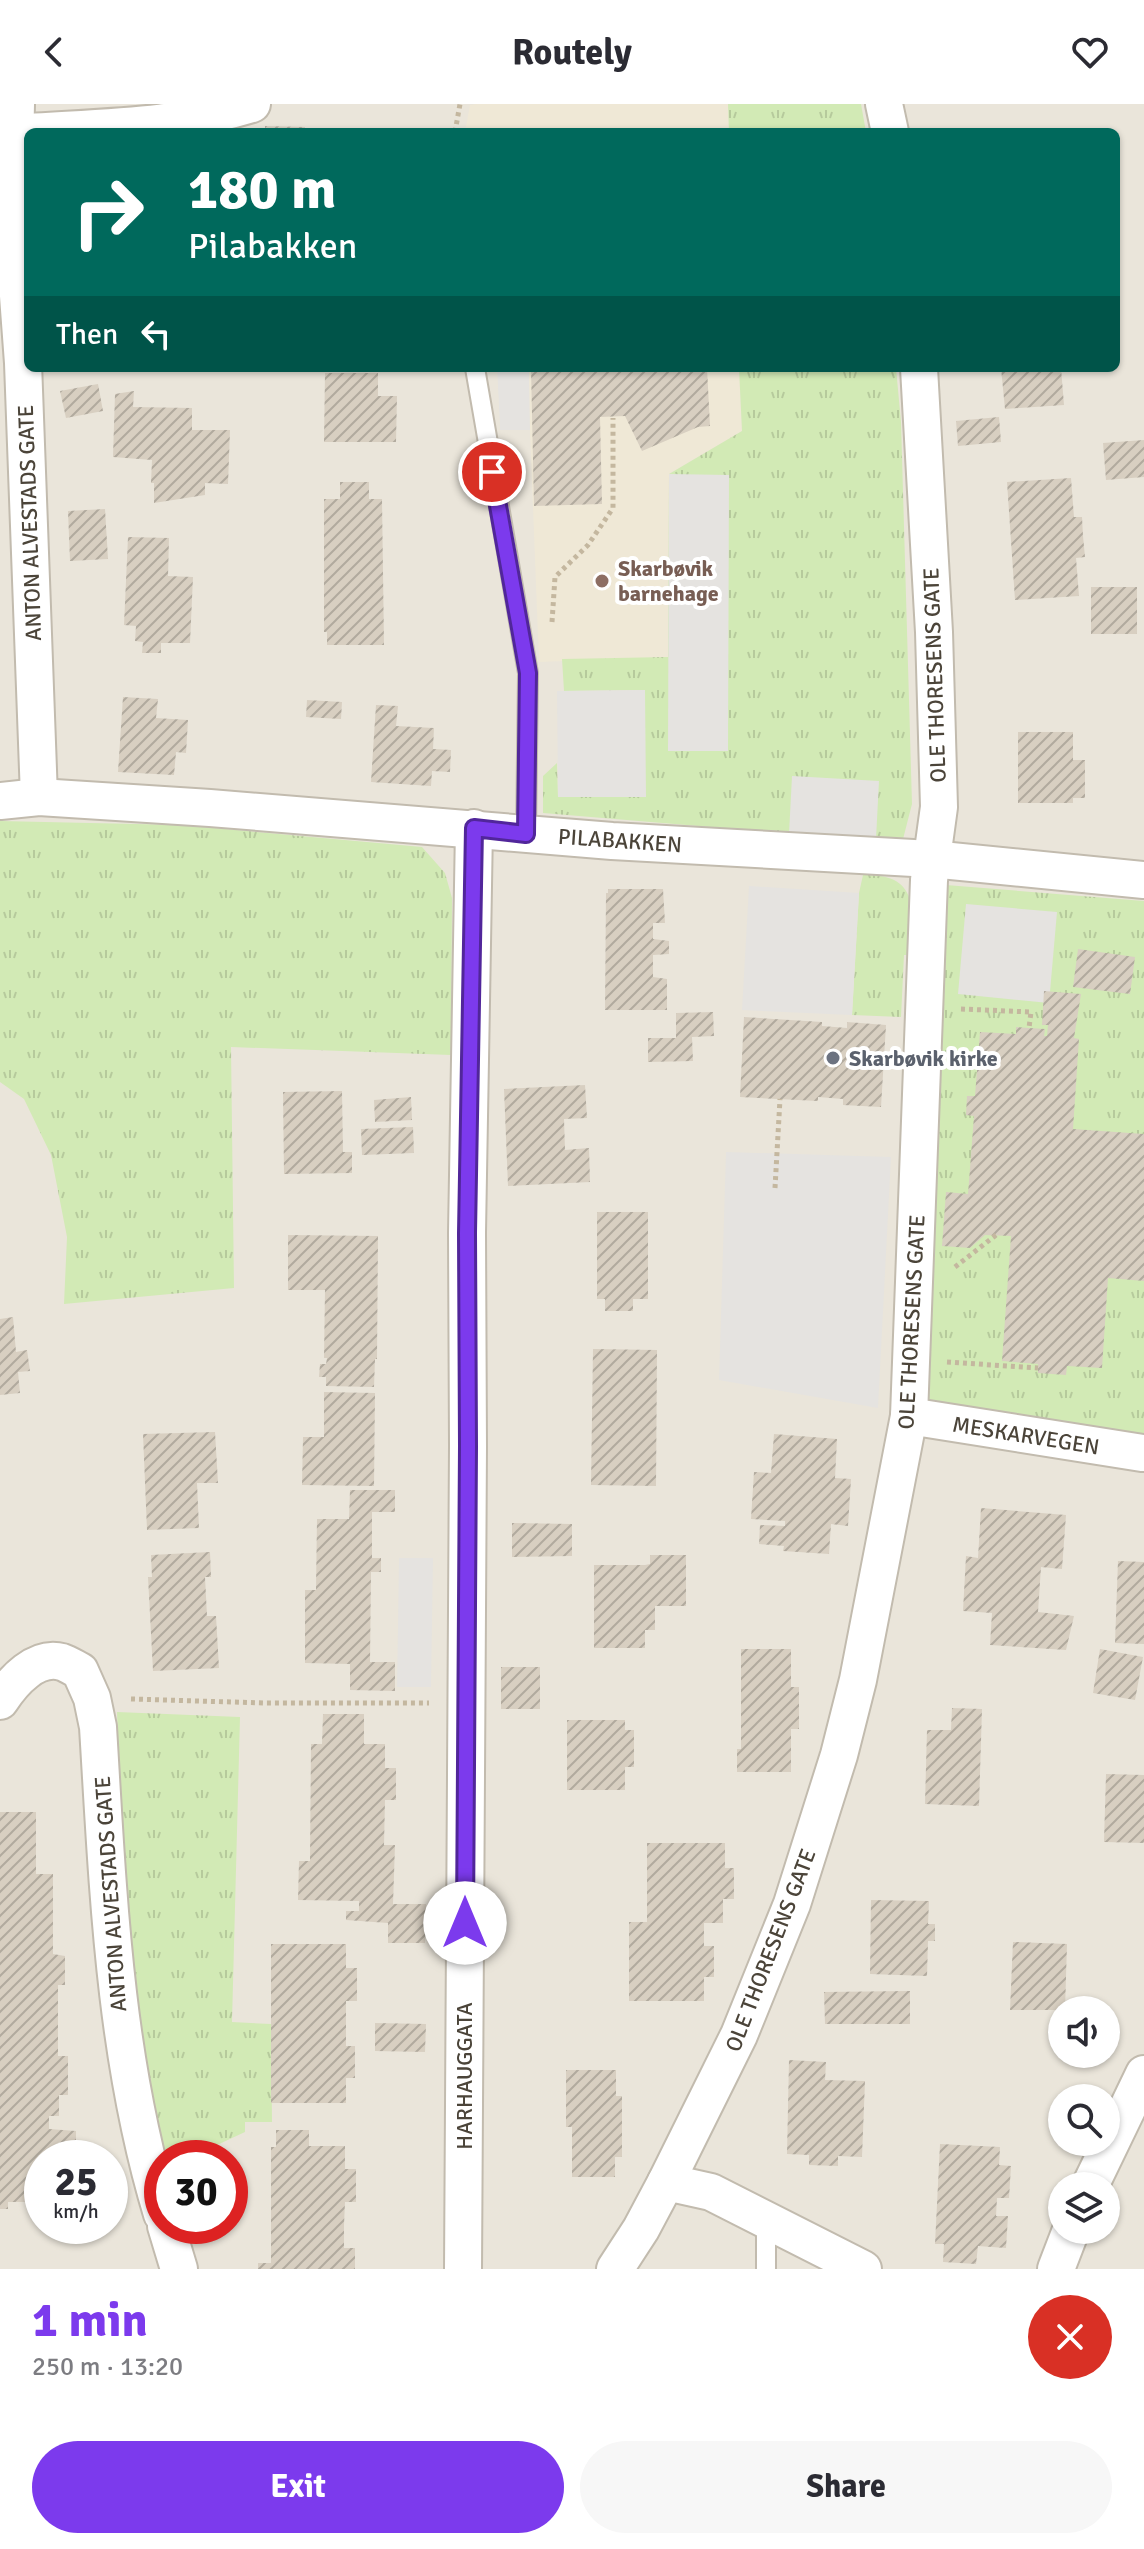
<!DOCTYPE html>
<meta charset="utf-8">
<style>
:root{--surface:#fff;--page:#f7f7f7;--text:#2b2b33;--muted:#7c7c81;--accent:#7c3aed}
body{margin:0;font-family:Signika,sans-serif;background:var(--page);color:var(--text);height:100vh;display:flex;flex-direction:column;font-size:30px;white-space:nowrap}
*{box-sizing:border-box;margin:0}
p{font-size:26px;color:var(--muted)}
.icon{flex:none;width:44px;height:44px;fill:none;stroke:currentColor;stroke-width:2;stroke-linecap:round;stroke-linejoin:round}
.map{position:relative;height:2165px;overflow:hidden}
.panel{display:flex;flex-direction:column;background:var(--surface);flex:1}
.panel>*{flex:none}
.hud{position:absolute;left:24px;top:24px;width:1096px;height:244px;border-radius:12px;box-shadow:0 2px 6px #0004;background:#00695c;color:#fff;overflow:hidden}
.buttons{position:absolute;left:1048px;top:1892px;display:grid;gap:16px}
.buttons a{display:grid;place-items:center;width:72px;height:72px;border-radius:50%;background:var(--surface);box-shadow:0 2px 6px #0004;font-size:40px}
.speed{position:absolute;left:24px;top:2036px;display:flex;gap:16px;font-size:40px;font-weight:700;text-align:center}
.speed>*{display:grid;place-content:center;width:104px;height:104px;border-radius:50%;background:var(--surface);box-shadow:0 2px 6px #0004;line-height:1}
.speed small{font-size:20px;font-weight:400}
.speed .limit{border:12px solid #d22;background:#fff;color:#111}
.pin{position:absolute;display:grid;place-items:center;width:68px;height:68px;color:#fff;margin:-34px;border:4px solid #fff;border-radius:50%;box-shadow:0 2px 8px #0007}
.me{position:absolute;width:88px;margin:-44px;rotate:0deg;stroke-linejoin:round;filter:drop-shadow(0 0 6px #0008)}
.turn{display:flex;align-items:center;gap:28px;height:168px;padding:0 32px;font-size:36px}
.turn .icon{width:104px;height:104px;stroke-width:2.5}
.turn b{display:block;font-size:56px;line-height:68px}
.then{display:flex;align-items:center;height:76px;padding:0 32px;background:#0003;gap:16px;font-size:30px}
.round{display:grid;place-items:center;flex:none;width:84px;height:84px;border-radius:42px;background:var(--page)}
.summary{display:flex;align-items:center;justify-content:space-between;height:136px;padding:0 32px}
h1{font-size:48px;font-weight:700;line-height:60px;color:var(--accent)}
.primary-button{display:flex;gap:16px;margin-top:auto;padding:16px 32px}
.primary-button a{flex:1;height:92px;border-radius:48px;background:var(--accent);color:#fff;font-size:32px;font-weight:700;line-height:92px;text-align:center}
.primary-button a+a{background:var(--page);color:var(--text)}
header{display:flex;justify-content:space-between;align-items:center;height:104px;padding:0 32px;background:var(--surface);font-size:36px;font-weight:700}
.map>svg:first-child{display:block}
.residential{fill:#eae5da;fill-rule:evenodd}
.education{fill:#efe8d6}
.grass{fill:url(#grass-tufts)}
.parking{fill:#e5e3e0}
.building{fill:url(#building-hatch)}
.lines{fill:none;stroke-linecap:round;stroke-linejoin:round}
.service-casing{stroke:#c2bbae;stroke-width:22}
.minor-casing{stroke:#c2bbae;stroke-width:40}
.path{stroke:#c4b79f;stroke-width:5;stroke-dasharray:4 4;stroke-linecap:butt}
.service{stroke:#fff;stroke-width:18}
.minor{stroke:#fff;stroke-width:36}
.route-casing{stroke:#51269a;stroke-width:20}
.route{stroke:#7c3aed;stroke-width:14}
.education-dot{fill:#8d6e63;stroke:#fff;stroke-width:3}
.worship-dot{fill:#6b7280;stroke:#fff;stroke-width:3}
.labels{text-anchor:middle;stroke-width:8;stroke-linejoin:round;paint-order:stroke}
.street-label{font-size:22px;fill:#4b4439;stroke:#fff}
.education-label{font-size:22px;font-weight:bold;fill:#785e54;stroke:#fff;text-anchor:start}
.worship-label{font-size:22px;font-weight:bold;fill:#5b616d;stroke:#fff;text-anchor:start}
</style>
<header><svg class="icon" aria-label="back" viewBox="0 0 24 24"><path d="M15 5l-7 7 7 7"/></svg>Routely<svg class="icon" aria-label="heart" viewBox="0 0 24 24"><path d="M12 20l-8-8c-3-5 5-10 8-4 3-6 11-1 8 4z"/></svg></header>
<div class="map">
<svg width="1144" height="2165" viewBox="0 0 1144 2165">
<defs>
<pattern id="grass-tufts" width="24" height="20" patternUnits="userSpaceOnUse" patternTransform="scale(2)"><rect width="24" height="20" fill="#d2eab5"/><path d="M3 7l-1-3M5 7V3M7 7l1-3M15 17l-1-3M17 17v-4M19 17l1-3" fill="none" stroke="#b6ca9c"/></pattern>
<pattern id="building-hatch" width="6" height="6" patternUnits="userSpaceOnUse" patternTransform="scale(2)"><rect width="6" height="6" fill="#d8cfc1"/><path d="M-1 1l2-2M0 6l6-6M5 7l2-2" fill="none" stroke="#b1aa9e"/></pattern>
</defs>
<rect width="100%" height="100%" fill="#f6f3ec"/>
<!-- residential -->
<path class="residential" d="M0 0H1144V2165H0ZM28 28H1116V264H28ZM1062 1906H1106V1950H1062ZM1062 1994H1106V2038H1062ZM42 2054H110V2122H42ZM162 2054H230V2122H162ZM1062 2082H1106V2126H1062Z"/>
<!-- education -->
<g class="education">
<path d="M477 0H728L729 28H465L470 1Z"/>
<path d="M497 264H739L742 327 669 370 668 553 539 558 530 326H500Z"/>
</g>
<!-- grass -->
<g class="grass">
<path d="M728 0H861L866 28H729Z"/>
<path d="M739 264H896L901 318 912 700 902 739 543 709V672L557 659 558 693 645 586 564 587 562 555 668 553 669 370 742 327Z"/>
<path d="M0 717 181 721 422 743 445 769 452 794 451 951 231 943 234 1184 64 1200 67 1133 51 1051 24 995 0 978Z"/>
<path d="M863 771C921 769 912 808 914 851H904L901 913 852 911 859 789Z"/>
<path d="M946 781 1144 797V1332L928 1303Z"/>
<path d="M117 1608 240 1613 232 1918 271 1920 272 2018H245V2028L189 2054H162L139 1949 123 1789Z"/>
</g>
<!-- parking -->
<g class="parking">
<path d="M497 264H529L530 326H500Z"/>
<path d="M669 370 729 371 728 647H668Z"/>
<path d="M645 586 646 693H558L557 587Z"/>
<path d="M792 672 879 677 876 735 789 730Z"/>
<path d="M749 782 859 789 852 911 742 906Z"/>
<path d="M966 800 1057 808 1049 899 958 890Z"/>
<path d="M726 1048 891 1053 878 1304 719 1276Z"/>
<path d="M399 1454H433L431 1583H397Z"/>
</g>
<!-- building -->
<g class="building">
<path d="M265 22 305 23V28H265Z"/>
<path d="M531 264H707L710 322 698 323 642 347 625 312 600 313 602 400 534 402Z"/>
<path d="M1001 264H1061L1064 301 1005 305Z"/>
<path d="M325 269H378V292H397L396 338H324Z"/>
<path d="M98 280 103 307 66 314 60 287Z"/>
<path d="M134 287 133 303 192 304V326H230L228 380 205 379V391L154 399V379H151L152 356 113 353 115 290Z"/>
<path d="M999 313 1001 338 958 342 956 317Z"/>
<path d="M1144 336V373L1106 376 1103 339Z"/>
<path d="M1071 374 1074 413H1082L1083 432 1085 453 1076 454 1079 492 1015 496 1007 378Z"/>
<path d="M340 378H369V395H382L384 541H327V528H324V395H340Z"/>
<path d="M105 405 108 455 70 457 68 407Z"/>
<path d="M128 433 169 434 168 472 193 473 190 539H161V549H142L143 538 135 537 136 522 124 521Z"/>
<rect x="1091" y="483" width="46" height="47"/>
<path d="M123 593 158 595 156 614 188 616 186 649 176 648 174 671 118 668Z"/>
<path d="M307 596 342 598 341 615 306 613Z"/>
<path d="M376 601 398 602 396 622 434 624 433 645 451 646 450 668 432 667 431 682 371 678Z"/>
<path d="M1018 628H1073V656H1085V694H1073V699H1018Z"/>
<path d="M608 785H663L665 819H653V835L669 837V850L653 851V873L667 875V906H605L606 789H608Z"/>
<path d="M1078 845 1135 853 1130 890 1073 883Z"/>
<path d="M1044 887 1081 890 1074 934 1079 935 1073 1025 1144 1030V1177L1108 1174 1102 1264 1067 1262 1066 1271 1038 1269V1260L1002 1257 1011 1132 985 1131 970 1144 942 1142 946 1088 968 1090 974 1012 966 1011 967 992H975L980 928 1016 930V923L1029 924 1045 925 1044 932H1047L1048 921H1042Z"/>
<path d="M713 908 714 932 692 933 693 957 648 958V934H676V909Z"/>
<path d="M744 913 822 918V922L847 924V918L886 921 881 1003 843 1001V995L818 993V997L740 993Z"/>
<path d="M585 981 587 1014 564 1015 565 1046 589 1044 590 1078 508 1082 504 985Z"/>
<path d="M342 987 343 1048H352V1069L284 1070 283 988Z"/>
<path d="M411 993 412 1016 375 1018 374 996Z"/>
<path d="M413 1023 414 1049 362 1051 361 1025Z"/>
<path d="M597 1108H648V1195H633V1207H605V1195H597Z"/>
<path d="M288 1131 378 1132 377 1255H375L374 1283 326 1282V1273H319L320 1260H326L327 1254H324L325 1186H288Z"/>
<path d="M13 1213 16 1248 27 1246 30 1267 18 1268 20 1289 0 1291V1215Z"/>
<path d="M593 1245 657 1246 656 1382 591 1381Z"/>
<path d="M324 1288 375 1289 374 1382 302 1381 303 1333H324Z"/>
<path d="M215 1328 218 1379H197L199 1424 147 1426 143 1330Z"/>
<path d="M774 1330 837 1335 835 1374 851 1375 848 1422 831 1420 829 1450 783 1447 784 1442 759 1440 760 1421 785 1422V1417L751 1415 754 1368 771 1369Z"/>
<path d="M350 1386H395V1408H372V1454H381V1468H371L370 1558H395V1587L350 1586V1560L305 1559V1486H316L317 1415H349Z"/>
<path d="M981 1404 1066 1411 1062 1465 1041 1463 1038 1508 1074 1512 1066 1546 990 1541 992 1509 963 1507 966 1452 978 1454Z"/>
<path d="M512 1419 572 1420V1452L512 1453Z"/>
<path d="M210 1448 211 1473H205L207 1512H216L219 1564 153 1567 148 1473H152L151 1451Z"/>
<path d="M650 1451H686V1502H655V1526H645V1544H594V1461H645L650 1460Z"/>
<path d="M1118 1457 1144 1458V1540L1115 1539Z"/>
<path d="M741 1545H791V1583H799V1625H791V1668H737V1645H741Z"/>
<path d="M1100 1545 1143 1553 1135 1596 1093 1589Z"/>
<rect x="501" y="1563" width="39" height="42"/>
<path d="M952 1604 982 1605 979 1702 925 1700 927 1626H951Z"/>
<path d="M323 1610H364V1640H385V1664H396V1696H385L384 1741H395L393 1800H426L425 1839H388V1819L346 1816V1807H359V1797L298 1796 299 1757H310L311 1640H322Z"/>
<path d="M567 1616H625V1626H634V1663H625V1686H567Z"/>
<path d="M1106 1670 1144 1671V1739L1104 1738Z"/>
<path d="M0 1708H36V1770H53V1850L65 1852V1881H58V1952H68V1991H59V2012H49V2025L76 2027V2054H42V2098H8V2105H0Z"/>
<path d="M647 1739H725V1764H734V1795H723V1819H704V1842H714V1873H704V1897H629V1818H647Z"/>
<path d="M871 1796 929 1797 928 1820H935V1837H928L927 1872 870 1870Z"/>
<path d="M1013 1838 1067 1840 1065 1906H1010Z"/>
<path d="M271 1840H346V1864H357V1897H346V1942H355V1974H346V1999H271Z"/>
<path d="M910 1887V1920H825L824 1888Z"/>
<path d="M375 1919 426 1920 425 1948 375 1947Z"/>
<path d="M789 1956 826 1958 825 1976 865 1977 862 2053 838 2052V2062L809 2061V2051L787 2050Z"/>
<path d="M566 1966H616V1992H622V2053H615V2073H572V2023H566Z"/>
<path d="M276 2026H309V2042H345V2065H356V2098H345L344 2121V2144H355V2165H258V2159H271V2043H276Z"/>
<path d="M940 2040 1000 2043 999 2061 1011 2062 1009 2094H997L996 2112H1008L1006 2144 978 2142 976 2160 943 2158 944 2140H935Z"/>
</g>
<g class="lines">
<!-- service casing -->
<g class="service-casing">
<g id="service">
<path d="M475 264 528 569 526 730"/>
<path d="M766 2117V2165"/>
</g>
</g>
<!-- minor casing -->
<g class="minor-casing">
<g id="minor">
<path d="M16 0 13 124 23 259 39 693"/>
<path d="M884 0 890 28"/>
<path d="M14 29C92 23 176 24 252 0"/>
<path d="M0 697 39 693 210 704 612 737 931 755 1144 776"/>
<path d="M909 1312 1142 1349"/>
<path d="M0 1597C13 1577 36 1551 62 1558 68 1560 74 1564 80 1567L92 1594 98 1623C108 1787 114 1952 162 2110"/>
<path d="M666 2078 711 2088 863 2165"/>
<path d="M1090 2082 1144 1970"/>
<path d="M166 2122 179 2165"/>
<path d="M463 2165 468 1342 467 1129 474 724"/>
<path d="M615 2165 641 2125 666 2078 739 1931 792 1800 839 1651 858 1576 909 1312 929 776 939 703 934 528 919 264"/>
<path d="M1056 2165 1071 2126"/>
</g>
</g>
<!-- path -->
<g class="path">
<path d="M455 28 460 0"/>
<path d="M552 518 555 473 588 441 613 404V314"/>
<path d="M961 905 1031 908 1029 924"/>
<path d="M775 1084 780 995"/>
<path d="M955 1163 996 1131"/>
<path d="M947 1258 1038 1264"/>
<path d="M131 1595 265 1599H429"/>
</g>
<!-- service -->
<use href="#service" class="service"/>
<!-- minor -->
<use href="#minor" class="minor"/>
</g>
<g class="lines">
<!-- route casing -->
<g class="route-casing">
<path id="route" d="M465 1819 468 1342 467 1129 474 724 526 730 528 569 492 368"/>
</g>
<!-- route -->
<use href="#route" class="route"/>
</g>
<!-- markers -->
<circle class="education-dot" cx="602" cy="477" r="8"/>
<circle class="worship-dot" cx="833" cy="954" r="8"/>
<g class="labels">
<!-- street labels -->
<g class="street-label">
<text transform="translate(29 419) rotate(-92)" y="8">ANTON ALVESTADS GATE</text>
<text transform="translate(934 571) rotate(-92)" y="8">OLE THORESENS GATE</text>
<text transform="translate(620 736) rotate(4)" y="8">PILABAKKEN</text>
<text transform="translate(911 1218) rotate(-87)" y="8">OLE THORESENS GATE</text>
<text transform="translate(1026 1331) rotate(9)" y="8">MESKARVEGEN</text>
<text transform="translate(110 1790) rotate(-94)" y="8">ANTON ALVESTADS GATE</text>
<text transform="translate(770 1846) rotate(-69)" y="8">OLE THORESENS GATE</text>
<text transform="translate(464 1972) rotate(-90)" y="8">HARHAUGGATA</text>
</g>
<!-- education labels -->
<g class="education-label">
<text x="618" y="472">Skarbøvik<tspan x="618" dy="25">barnehage</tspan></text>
</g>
<!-- worship labels -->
<g class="worship-label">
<text x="849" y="962">Skarbøvik kirke</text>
</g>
</g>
</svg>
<div class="buttons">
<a><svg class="icon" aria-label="sound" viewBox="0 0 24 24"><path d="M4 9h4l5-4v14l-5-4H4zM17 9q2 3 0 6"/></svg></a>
<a><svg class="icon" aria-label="search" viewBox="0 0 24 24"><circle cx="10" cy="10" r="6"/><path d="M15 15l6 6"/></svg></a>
<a><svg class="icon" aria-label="layers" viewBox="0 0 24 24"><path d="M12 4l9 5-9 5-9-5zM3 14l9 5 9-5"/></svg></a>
</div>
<div class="speed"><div>25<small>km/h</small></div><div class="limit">30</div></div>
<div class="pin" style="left:492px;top:368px;background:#d93025"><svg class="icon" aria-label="arrive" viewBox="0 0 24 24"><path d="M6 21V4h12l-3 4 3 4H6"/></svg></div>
<svg class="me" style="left:465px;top:1819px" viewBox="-20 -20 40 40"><circle r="19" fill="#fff"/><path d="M0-13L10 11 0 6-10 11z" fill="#7c3aed"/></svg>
<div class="hud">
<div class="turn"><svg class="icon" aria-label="right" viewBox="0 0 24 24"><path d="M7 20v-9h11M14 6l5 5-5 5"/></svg><div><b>180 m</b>Pilabakken</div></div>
<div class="then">Then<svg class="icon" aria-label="left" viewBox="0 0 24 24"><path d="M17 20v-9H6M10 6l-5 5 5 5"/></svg></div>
</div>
</div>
<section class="panel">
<div class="summary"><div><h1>1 min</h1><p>250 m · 13:20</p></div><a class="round" style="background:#d93025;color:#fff"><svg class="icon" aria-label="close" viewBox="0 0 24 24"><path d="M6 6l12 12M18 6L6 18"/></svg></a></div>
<div class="primary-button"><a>Exit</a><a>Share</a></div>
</section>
